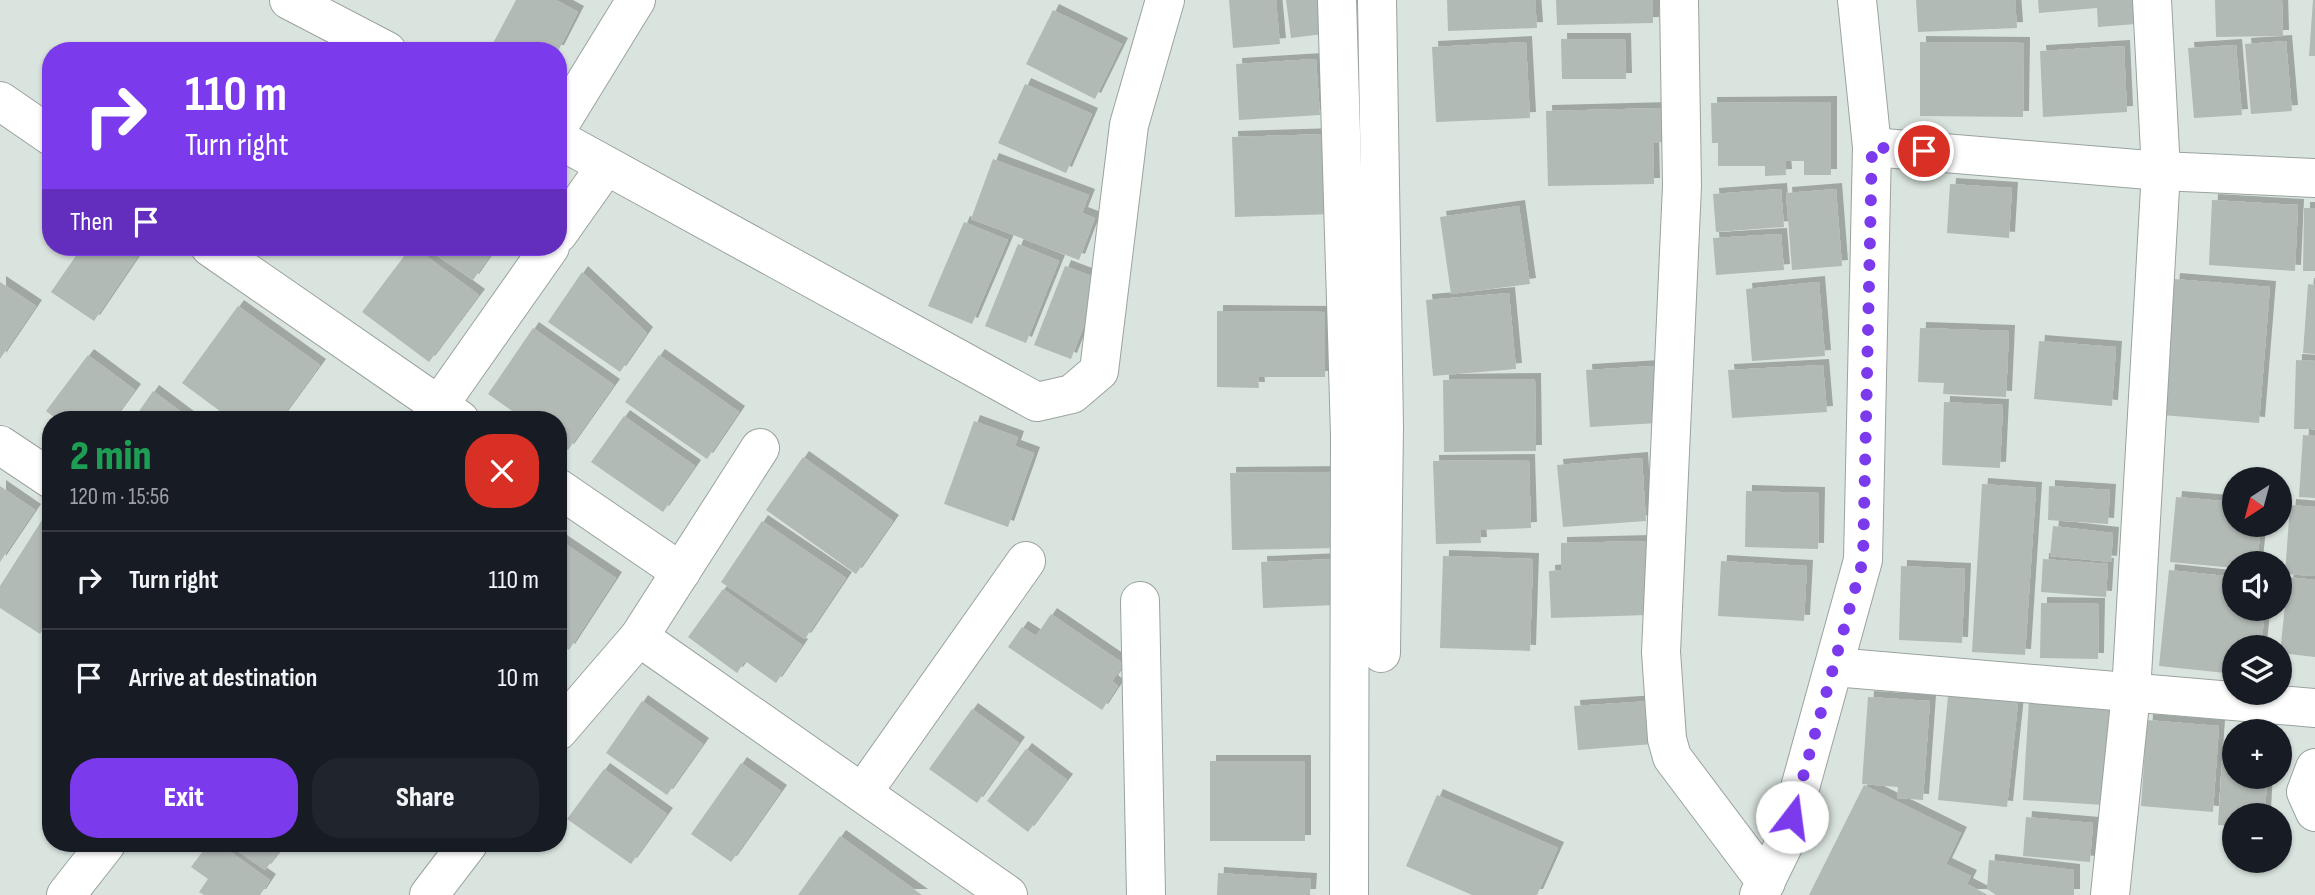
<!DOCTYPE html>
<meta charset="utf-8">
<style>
:root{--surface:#171b24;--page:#20242c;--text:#f1f3f6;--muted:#9ea1a6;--line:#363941;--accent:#7c3aed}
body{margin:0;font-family:"Sofia Sans Condensed",sans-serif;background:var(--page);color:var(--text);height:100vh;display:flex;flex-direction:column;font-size:26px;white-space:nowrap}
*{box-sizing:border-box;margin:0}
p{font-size:23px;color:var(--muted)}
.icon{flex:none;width:38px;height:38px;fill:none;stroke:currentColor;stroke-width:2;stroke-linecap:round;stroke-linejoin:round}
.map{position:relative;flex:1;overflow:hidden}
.details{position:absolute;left:42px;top:411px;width:525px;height:441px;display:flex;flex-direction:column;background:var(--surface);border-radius:28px;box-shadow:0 2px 5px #0004}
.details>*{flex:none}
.guide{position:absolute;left:42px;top:42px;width:525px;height:214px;border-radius:28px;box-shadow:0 2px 5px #0004;background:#7c3aed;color:#fff;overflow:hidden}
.needle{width:46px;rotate:216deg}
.tools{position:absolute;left:2222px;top:467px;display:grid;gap:14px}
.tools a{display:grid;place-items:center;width:70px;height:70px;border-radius:50%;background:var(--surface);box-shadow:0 2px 5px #0004;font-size:35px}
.pin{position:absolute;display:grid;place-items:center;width:60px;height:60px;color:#fff;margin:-30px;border:4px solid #fff;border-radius:50%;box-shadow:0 2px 7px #0007}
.me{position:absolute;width:77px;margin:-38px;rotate:15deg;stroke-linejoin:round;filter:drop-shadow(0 0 5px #0008)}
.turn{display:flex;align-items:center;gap:24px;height:147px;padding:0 28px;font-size:32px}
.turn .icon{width:91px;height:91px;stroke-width:2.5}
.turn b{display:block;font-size:49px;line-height:60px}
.then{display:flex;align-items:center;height:66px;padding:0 28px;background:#0003;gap:14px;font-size:26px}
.round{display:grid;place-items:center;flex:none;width:74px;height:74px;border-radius:28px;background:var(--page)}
.summary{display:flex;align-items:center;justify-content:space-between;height:119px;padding:0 28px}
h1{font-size:42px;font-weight:800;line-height:52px;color:#1e9e55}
.action{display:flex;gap:14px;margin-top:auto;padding:14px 28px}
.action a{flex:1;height:80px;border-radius:28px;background:var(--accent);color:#fff;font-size:28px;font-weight:800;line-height:80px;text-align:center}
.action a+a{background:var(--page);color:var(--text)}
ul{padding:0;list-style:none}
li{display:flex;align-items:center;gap:21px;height:98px;padding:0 28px;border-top:2px solid var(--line)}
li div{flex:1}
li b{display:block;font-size:26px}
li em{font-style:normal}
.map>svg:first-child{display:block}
.building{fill:#b1bab4;filter:url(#shadow)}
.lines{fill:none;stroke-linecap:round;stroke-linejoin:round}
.street-casing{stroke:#9aa39e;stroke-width:40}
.secondary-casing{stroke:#9aa39e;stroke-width:40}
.street{stroke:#fff;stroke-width:38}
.secondary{stroke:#fff;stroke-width:38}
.route{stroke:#7c3aed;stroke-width:12;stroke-dasharray:0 21.6}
</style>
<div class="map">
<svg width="2315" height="895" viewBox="0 0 2315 895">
<defs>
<filter id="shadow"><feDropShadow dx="6" dy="-6" stdDeviation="0" flood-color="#0004"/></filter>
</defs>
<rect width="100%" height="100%" fill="#dae4de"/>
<!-- building -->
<g class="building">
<path d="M516 0H556L578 12 558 51H499L491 47Z"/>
<path d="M1229 0H1276L1280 44 1233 48Z"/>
<path d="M1286 0H1326L1331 33 1291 38Z"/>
<path d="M1447 0H1535L1537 28 1448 31Z"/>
<path d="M1556 0H1653V23L1557 25Z"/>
<path d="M1916 0H2015L2017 28 1918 32Z"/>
<path d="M2038 0H2134L2136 24 2098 27 2097 8 2039 13Z"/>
<path d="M2215 0H2282L2283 36 2216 37Z"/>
<path d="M2313 0H2315V56H2309Z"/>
<path d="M1053 10 1122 44 1095 99 1026 64Z"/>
<path d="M1561 39H1625L1626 79H1562Z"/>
<path d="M2286 41 2292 111 2251 114 2245 44Z"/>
<path d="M1526 42 1530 118 1436 122 1432 47Z"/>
<path d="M1920 42 2024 43 2023 117 1920 116Z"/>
<path d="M2236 45 2242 115 2194 118 2188 48Z"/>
<path d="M2124 46 2127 112 2043 117 2040 51Z"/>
<path d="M1316 59 1320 115 1239 120 1236 64Z"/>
<path d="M1025 84 1092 114 1066 173 998 143Z"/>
<path d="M1831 102V175H1804V161H1785L1786 175 1765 176V166H1718V143H1712L1711 103Z"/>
<path d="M1663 108 1664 142 1653 143 1654 184 1548 186 1546 111Z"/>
<path d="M1330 134 1333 214 1235 217 1232 137Z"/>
<path d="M993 159 1089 195 1082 213 1095 218 1079 260 971 219Z"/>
<path d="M1950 184 2012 188 2009 238 1947 233Z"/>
<path d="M1781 189 1784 227 1716 232 1713 194Z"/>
<path d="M1836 189 1842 266 1792 270 1786 193Z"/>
<path d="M2212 200 2298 205 2295 271 2209 265Z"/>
<path d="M1519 206 1530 284 1451 294 1440 217Z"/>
<path d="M2304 208H2315V271H2303Z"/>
<path d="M964 222 1008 240 972 324 928 306Z"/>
<path d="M1781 234 1784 270 1716 275 1713 238Z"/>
<path d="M1018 244 1059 261 1026 343 985 326Z"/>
<path d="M82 247H138L142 250 94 321 51 292Z"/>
<path d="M411 247H414L479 295 429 362 362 312Z"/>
<path d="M424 247H496L473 280Z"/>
<path d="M1065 266 1102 280 1071 359 1034 345Z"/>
<path d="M582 272 647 333 620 372 548 322Z"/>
<path d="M2174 279 2270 287 2259 423 2162 415Z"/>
<path d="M0 282 36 306 0 359Z"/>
<path d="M1819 282 1825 356 1752 361 1746 289Z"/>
<path d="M2308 284 2315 285V354L2303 353Z"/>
<path d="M1509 293 1516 369 1433 376 1426 300Z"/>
<path d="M238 306 320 365 280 420H232L182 383Z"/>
<path d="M1217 311 1325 312V377H1258L1259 388 1217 387Z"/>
<path d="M533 328 614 385 568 450 558 443V420H525L488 394Z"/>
<path d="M1920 328 2009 331 2006 397 1943 394 1944 383 1918 382Z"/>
<path d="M2039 341 2116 347 2112 406 2034 399Z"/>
<path d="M88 355 135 390 113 420H58L46 411Z"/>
<path d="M659 355 739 412 707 459 625 402Z"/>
<path d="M2296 360 2315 361V429H2294Z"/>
<path d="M1823 365 1827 412 1732 418 1728 370Z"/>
<path d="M1654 366 1658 423 1590 427 1586 370Z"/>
<path d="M1535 379 1536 451 1444 452 1443 380Z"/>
<path d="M153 391 192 420H133Z"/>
<path d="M1944 402 2003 405 2000 468 1942 465Z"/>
<path d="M624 416 695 466 663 512 591 462Z"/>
<path d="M974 421 1018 437 1015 446 1034 453 1008 527 944 504Z"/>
<path d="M2303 435 2315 436V498L2299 497Z"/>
<path d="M803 457 893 521 856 574 766 510Z"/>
<path d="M1642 458 1646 521 1563 527 1557 465Z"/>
<path d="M1529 460 1531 528 1480 530 1481 543 1436 544 1433 461Z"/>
<path d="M1336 472 1337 548 1232 550 1230 473Z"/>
<path d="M1982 484 2036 488 2025 655 1972 652Z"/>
<path d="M0 486 35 510 0 562Z"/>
<path d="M2049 486 2110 490 2108 524 2048 520Z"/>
<path d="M1746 491 1819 493 1818 549 1745 547Z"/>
<path d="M2176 497 2235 502V525H2261L2257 564H2235V568L2170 562Z"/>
<path d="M2290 505 2315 507V576L2285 574Z"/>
<path d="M42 520 51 525V617L40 634 0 608V586Z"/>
<path d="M762 521 846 578 805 639 721 582Z"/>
<path d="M2053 526 2113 533 2111 562 2050 556Z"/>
<path d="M558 539 616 578 569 650 558 643Z"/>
<path d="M1646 541 1649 615 1551 618 1549 571 1561 570V543Z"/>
<path d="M1443 556 1533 559 1530 651 1440 648Z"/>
<path d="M1335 559 1337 605 1263 608 1261 562Z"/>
<path d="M2043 559 2108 564 2106 597 2041 592Z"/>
<path d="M1721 561 1807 566 1804 621 1718 616Z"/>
<path d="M1901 566 1965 569 1962 643 1899 640Z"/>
<path d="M2169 570 2235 577V609H2265L2261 648H2235V674L2159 666Z"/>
<path d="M2288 577 2315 580V657L2280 653Z"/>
<path d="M723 589 802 645 776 683 745 661 737 673 688 637Z"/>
<path d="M2041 603 2099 604 2098 659 2040 658Z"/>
<path d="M1051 614 1124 664 1112 681 1118 686 1102 710 1008 647 1022 627 1036 636Z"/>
<path d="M1948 696 2018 703 2007 807 1938 800Z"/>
<path d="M1868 697 1930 701 1923 800 1897 798 1898 787 1862 784Z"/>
<path d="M2029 700 2109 705 2104 805 2023 800Z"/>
<path d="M642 701 703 744 667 795 606 753Z"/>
<path d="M1650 701 1653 744 1578 750 1574 706Z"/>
<path d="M972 709 1019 743 977 803 929 769Z"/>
<path d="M2147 720 2219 726 2213 812 2141 806Z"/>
<path d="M2223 743 2235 744V777H2267L2265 816H2235V826L2218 825Z"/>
<path d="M1026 749 1067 780 1028 832 987 801Z"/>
<rect x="1210" y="761" width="95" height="80"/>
<path d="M741 763 781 791 731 862 691 834Z"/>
<path d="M604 769 667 814 631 864 567 819Z"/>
<path d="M1864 785 1961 833 1946 864 1971 876 1967 884 1988 895H1809Z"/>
<path d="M1437 795 1558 848 1537 895H1472L1406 866Z"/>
<path d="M2026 817 2093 823 2090 862 2023 856Z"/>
<path d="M840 836 922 895H798Z"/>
<path d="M208 844H219L270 880 260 895H204L199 892 208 879 191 867Z"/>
<path d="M228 844H285L265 870Z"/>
<path d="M1989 860 2074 870V895H1996L1987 889Z"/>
<path d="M1218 873 1311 879 1310 895H1217Z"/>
</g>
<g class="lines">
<!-- street casing -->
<g class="street-casing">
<g id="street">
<path d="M289 0 387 51"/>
<path d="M1337 0 1350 435 1349 895"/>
<path d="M1377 0 1384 427 1381 653"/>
<path d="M1679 0 1682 186 1661 652 1667 739 1672 757 1766 882"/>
<path d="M0 101 51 136"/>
<path d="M558 127 636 0"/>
<path d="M558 139 1037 402 1072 394 1099 371 1129 125 1165 0"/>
<path d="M1872 147 2161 171 2315 178"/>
<path d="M558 234 606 166"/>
<path d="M210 247 460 420"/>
<path d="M439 405 550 247"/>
<path d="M0 445 51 479"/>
<path d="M558 488 681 572"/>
<path d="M1140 601 1146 895"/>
<path d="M639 637 1008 895"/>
<path d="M1834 667 2315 708"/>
<path d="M558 731 639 637 760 448"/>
<path d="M2315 768 2306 792 2315 812"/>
<path d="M863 792 1026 561"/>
<path d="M66 895 106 844"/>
<path d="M429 895 468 844"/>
<path d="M2110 895 2131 693 2161 171 2152 0"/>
</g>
</g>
<!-- secondary casing -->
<g class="secondary-casing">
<path id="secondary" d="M1759 895 1785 842 1863 560 1872 147 1857 0"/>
</g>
<!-- street -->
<use href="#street" class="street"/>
<!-- secondary -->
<use href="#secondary" class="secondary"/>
</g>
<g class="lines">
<!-- route -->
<path class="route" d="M1792 817 1863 560 1872 147 1924 151"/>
</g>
</svg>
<div class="tools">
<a><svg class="needle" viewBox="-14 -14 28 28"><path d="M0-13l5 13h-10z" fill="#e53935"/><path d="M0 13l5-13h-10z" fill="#9ea1a6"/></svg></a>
<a><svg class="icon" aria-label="sound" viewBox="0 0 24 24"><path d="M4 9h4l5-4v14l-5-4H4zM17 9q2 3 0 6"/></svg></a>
<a><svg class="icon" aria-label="layers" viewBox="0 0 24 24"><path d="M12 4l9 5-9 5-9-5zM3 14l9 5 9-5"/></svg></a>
<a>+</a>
<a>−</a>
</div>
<div class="pin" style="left:1924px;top:151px;background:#d93025"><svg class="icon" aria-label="arrive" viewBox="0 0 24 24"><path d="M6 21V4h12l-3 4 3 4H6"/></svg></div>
<svg class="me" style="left:1792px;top:817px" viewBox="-20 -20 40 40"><circle r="19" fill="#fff"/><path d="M0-13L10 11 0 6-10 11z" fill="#7c3aed"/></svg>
<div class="guide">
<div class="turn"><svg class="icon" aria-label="right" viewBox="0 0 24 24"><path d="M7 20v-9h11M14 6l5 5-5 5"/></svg><div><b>110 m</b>Turn right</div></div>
<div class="then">Then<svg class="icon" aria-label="arrive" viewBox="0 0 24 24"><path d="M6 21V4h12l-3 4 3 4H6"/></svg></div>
</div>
<section class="details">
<div class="summary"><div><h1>2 min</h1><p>120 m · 15:56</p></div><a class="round" style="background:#d93025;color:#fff"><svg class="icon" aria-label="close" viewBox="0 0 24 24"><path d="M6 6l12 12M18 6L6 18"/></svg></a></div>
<ul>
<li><svg class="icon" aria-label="right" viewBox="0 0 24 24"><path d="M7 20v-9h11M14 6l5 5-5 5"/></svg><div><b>Turn right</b></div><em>110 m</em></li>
<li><svg class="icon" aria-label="arrive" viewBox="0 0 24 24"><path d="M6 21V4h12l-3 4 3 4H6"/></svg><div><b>Arrive at destination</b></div><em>10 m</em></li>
</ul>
<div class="action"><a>Exit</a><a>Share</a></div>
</section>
</div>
